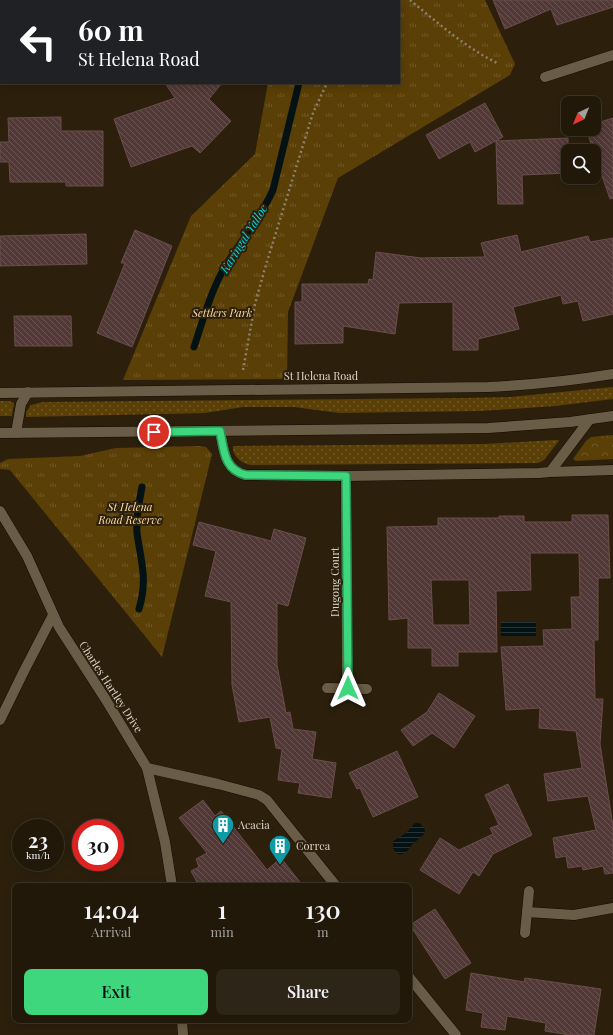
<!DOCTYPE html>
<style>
:root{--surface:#21180a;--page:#2d2518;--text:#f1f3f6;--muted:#a2a09c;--line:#3e372b;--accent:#3ed77d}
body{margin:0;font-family:"Playfair Display",serif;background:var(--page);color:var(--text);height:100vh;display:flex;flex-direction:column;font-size:15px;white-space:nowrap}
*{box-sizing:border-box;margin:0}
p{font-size:13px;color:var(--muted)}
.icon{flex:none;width:22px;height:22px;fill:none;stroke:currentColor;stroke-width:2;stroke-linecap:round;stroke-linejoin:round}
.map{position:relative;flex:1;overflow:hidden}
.panel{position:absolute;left:12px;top:883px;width:400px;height:140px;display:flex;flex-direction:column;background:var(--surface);border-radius:8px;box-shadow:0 2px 10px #0003,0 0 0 1px var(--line)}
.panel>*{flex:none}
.banner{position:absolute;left:0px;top:0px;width:400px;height:84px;box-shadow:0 2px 10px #0003,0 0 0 1px var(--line);background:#202124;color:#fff;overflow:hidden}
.needle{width:26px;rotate:223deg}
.controls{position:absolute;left:561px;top:96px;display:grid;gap:8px}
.controls a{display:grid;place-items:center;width:40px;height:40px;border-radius:8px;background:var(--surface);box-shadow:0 2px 10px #0003,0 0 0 1px var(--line);font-size:20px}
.speed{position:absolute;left:12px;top:819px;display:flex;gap:8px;font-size:20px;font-weight:700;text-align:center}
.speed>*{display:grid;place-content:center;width:52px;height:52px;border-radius:50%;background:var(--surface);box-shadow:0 2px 10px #0003,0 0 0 1px var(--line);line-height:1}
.speed small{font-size:10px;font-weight:400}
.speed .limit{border:6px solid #d22;background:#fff;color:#111}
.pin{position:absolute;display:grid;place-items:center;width:34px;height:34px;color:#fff;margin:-17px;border:2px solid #fff;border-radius:50%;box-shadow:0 1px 4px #0007}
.me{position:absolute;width:44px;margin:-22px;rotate:0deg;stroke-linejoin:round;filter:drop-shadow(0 0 3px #0008)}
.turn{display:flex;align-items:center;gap:14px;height:84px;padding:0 12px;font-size:18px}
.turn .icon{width:52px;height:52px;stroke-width:2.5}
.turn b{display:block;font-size:28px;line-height:34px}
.eta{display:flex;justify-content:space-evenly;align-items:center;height:68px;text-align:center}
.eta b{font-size:24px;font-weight:600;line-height:28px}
.button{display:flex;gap:8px;margin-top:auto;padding:8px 12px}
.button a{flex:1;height:46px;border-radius:8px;background:var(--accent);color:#111;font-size:16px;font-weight:600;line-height:46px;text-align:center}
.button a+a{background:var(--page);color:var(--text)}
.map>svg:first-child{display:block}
.grass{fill:url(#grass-dots)}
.forest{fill:url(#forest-crowns)}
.park{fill:url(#park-tufts)}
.water{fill:url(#water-rules)}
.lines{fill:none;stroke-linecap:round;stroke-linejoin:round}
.stream{stroke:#041214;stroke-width:7}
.building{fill:url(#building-back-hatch);stroke:#694e4c;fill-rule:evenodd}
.lane-casing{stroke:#140a00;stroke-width:11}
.street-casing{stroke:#140a00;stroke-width:11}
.secondary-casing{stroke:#140a00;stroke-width:11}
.path{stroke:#8c8273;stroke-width:2.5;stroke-dasharray:2 3;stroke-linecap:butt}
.lane{stroke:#6a5d47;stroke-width:10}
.street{stroke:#6a5d47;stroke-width:10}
.secondary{stroke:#6a5d47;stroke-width:10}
.route-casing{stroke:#288c51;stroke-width:10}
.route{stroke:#3ed77d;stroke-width:7}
.labels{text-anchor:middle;stroke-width:4;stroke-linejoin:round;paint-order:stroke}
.park-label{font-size:11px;font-style:italic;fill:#ffdda4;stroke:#2c200d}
.street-label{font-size:11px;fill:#ddd5c9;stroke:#2c200d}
.poi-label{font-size:11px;fill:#ddd5c9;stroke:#2c200d;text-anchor:start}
.water-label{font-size:12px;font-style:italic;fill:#00d7e3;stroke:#2c200d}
</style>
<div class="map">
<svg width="613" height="1035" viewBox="0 0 613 1035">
<defs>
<pattern id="grass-dots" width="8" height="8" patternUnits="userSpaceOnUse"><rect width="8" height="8" fill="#5a3f06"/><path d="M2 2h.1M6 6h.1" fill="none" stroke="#715a29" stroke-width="1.8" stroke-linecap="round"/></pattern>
<pattern id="forest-crowns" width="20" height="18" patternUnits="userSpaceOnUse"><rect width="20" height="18" fill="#5a3f06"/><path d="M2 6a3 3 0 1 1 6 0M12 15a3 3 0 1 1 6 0" fill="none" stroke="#715a29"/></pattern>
<pattern id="park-tufts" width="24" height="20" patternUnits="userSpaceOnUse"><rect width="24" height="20" fill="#5a3f06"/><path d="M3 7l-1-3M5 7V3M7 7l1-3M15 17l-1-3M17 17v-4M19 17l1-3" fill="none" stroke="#715a29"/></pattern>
<pattern id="water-rules" width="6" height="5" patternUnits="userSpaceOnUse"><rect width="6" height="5" fill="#041214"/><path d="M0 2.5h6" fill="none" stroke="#283435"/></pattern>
<pattern id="building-back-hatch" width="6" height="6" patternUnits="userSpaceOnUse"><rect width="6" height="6" fill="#523937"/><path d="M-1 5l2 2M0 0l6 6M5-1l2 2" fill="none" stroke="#6a5553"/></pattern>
</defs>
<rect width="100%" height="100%" fill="#2c200d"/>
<!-- grass -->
<g class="grass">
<path d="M613 387V399L555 406 480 411 339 413 294 407H243L205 413 26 417V412L31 405 43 402 466 398 510 397Z"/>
<path d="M0 401H9L14 403 12 416H0Z"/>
<path d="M556 440H559L558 442 544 460 538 463 250 465C241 463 232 456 233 446H235L483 444Z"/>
</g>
<!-- forest -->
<path class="forest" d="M613 435V459L576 461 573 459 586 441 591 437Z"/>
<!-- park -->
<g class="park">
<path d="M283 0H485L515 64 510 75 338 178 288 312 287 379 123 380 191 216 255 154 268 83H399V1H283Z"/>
<path d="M200 446 206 447 212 454 162 657 10 470 0 469V463L8 459 80 456 116 448Z"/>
</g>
<!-- water -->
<g class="water">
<rect x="501" y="622" width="35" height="14"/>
<path d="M415 823H419C431 832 422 836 415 842 408 847 408 856 398 854L393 849V841L406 833Z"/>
</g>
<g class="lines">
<!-- stream -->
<g class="stream">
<path d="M348 1V0"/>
<path d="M194 347C203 320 211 290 226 265 242 239 261 217 273 190L299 83"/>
<path d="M139 609C148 579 141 562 137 533 136 517 139 502 142 487"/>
</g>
</g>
<!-- building -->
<g class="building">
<path d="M493 0H613V7L557 25 551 9 505 29Z"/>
<path d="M165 83H222L209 99 231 121 200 153 192 146 131 167 114 119 175 98Z"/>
<path d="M485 103 503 137 475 152 470 142 439 159 426 135Z"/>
<path d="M61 117V131H103V186H66V182H10L9 162H0V142H9L8 118Z"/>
<path d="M613 118V198L610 199 586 129H594V124Z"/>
<path d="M568 138V173L522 175 523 204H498L496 141Z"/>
<path d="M135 230 172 246 132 347 97 333 125 263H121Z"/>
<path d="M86 234 87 264 0 266V236Z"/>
<path d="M517 235 521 252 588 236 590 242 613 238V314L583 321 578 301 563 304 561 295 513 307 519 329 478 339V350H453V302L399 303 395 334 343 326V343L295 344V302H302V284H368L369 279 373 280 376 252 421 258 485 257 481 243Z"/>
<path d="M14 316H71L72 346H15Z"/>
<path d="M572 515H608L610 578H598V640H594L595 699H603L600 744 613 826V873L605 874 603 866 583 870 582 866 568 868 566 856 556 858 553 838 596 830 588 796 548 801 544 774 582 768 576 731 539 728 540 708 506 710 501 647 544 646 543 630 572 629 571 597H580L579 553H530L531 590 496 591 497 652H458V666H432V648H408V618L389 620 387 527 438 526V518H499V516H524V522H572ZM431 580H469L470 625H433Z"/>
<path d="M199 522 271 541 274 529 306 538 288 606 277 603V665L286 713 290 712 293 729 316 732 312 759 336 763 331 798 298 793 300 783 278 780 282 749 276 748 270 717 239 722 232 685 231 602 205 596 216 551 193 545Z"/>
<path d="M439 693 475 716 454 748 432 733 413 746 401 730 427 712Z"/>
<path d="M397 751 418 797 373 817 360 788 357 789 349 773Z"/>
<path d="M508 784 532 835 493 854 479 876 473 872 459 894 420 870 440 838 459 850 493 834 490 828 499 825 485 795Z"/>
<path d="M203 800 215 816 221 811 267 870 281 858 303 886H199L191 871 199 867 196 859 207 853 179 818Z"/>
<path d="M435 909 471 963 445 979 410 925Z"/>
<path d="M471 973 524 982 525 978 601 989 594 1035H570L545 1031 546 1023 507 1016 505 1030 481 1027 483 1013 466 1010Z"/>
</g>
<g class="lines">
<!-- lane casing -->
<g class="lane-casing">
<g id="lane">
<path d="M0 511 27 556 59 627 106 700 147 768 165 842 172 886"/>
<path d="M0 720 24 671 53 615"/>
<path d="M147 768 218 784 259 795 267 800 279 815 336 886"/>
<path d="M409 977 456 1035"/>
<path d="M182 1020 183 1035"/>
</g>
</g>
<!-- street casing -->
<g class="street-casing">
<g id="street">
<path d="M148 1 149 0"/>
<path d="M0 75H1"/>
<path d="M545 77 613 55"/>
<path d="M0 393 488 387C530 385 571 381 613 374"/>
<path d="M220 431C224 450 224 469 245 475L346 476 539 473 550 472 590 419"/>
<path d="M16 433 21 404 28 392"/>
<path d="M550 472 613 470"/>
<path d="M346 476 347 688"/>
<path d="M327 688 367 689"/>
<path d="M527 912 574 915 613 908"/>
<path d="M525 933 529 891"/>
</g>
</g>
<!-- secondary casing -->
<g class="secondary-casing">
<path id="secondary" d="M0 433 488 428 570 422 613 416"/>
</g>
<!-- path -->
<g class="path">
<path d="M410 0C438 23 466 48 499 64"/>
<path d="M376 1V0"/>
<path d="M243 370 255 304 265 268 313 113 327 83"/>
</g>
<!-- lane -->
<use href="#lane" class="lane"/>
<!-- street -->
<use href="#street" class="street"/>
<!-- secondary -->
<use href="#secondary" class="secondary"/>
</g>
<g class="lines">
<!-- route casing -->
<g class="route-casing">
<path id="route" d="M154 432 220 431C224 450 224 470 246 475L346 476 348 688"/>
</g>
<!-- route -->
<use href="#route" class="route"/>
</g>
<!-- icons -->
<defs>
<g id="building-pin" transform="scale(1.15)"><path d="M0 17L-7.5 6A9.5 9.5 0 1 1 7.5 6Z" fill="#0f9aa8" stroke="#2c200d"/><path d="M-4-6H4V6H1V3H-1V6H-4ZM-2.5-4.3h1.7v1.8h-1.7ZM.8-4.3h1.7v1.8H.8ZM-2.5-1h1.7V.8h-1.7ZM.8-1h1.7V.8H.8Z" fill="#fff"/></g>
</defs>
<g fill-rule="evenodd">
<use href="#building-pin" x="223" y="825"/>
<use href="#building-pin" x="280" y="846"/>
</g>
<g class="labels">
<!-- park labels -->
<g class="park-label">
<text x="222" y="317">Settlers Park</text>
<text x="130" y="511">St Helena<tspan x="130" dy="13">Road Reserve</tspan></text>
</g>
<!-- street labels -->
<g class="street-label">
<text x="321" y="380">St Helena Road</text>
<text transform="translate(335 582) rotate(-90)" y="4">Dugong Court</text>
<text transform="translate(111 687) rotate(57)" y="4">Charles Hartley Drive</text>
</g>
<!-- poi labels -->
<g class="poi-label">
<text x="238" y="829">Acacia</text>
<text x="296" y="850">Correa</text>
</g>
<!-- water labels -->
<g class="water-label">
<text transform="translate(244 239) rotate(-58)" y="4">Karingal Yalloc</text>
</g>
</g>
</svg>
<div class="controls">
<a><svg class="needle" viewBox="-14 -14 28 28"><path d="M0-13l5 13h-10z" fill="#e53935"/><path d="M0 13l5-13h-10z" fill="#a2a09c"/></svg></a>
<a><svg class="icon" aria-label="search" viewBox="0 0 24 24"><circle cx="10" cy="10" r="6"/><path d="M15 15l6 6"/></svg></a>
</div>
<div class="speed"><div>23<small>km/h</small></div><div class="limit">30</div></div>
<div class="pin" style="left:154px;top:432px;background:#d93025"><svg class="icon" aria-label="arrive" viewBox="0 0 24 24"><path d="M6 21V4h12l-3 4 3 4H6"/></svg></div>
<svg class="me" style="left:348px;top:688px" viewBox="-20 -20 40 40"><path d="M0-17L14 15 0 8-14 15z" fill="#3ed77d" stroke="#fff" stroke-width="4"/></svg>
<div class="banner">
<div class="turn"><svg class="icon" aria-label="left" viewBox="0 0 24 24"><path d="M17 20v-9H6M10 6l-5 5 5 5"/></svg><div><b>60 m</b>St Helena Road</div></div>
</div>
<section class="panel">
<div class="eta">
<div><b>14:04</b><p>Arrival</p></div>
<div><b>1</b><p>min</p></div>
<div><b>130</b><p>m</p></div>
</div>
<div class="button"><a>Exit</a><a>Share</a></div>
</section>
</div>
